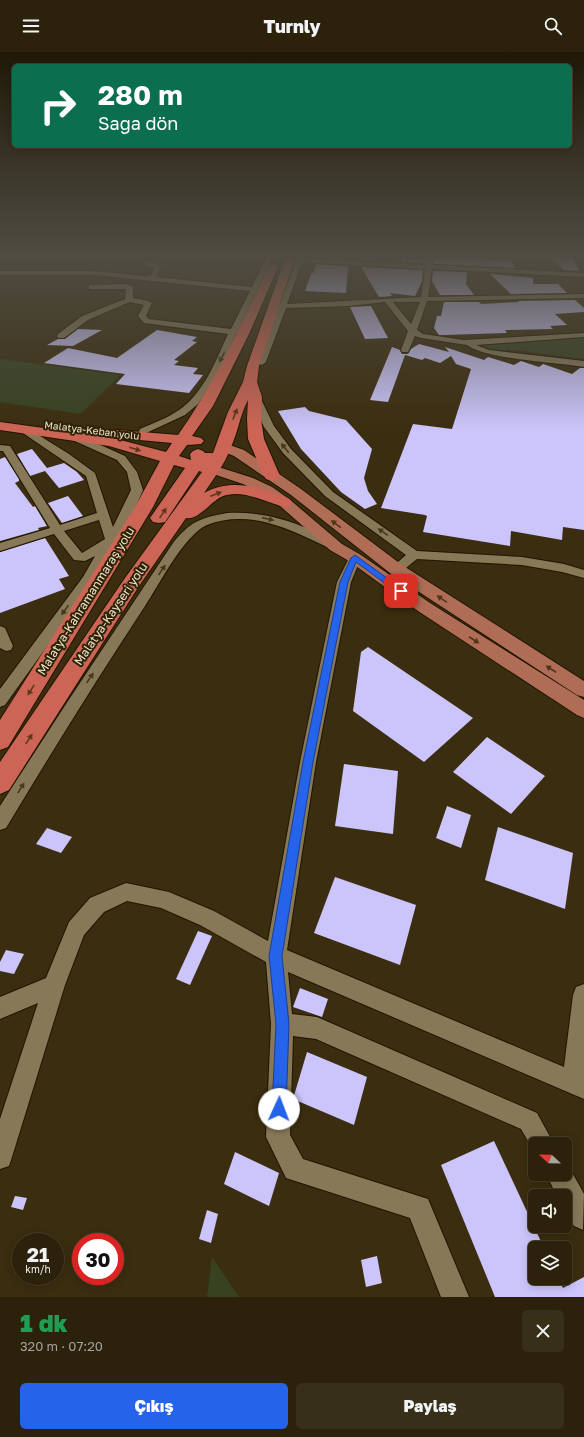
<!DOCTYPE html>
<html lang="tr">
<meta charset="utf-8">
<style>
:root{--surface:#2c220b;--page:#382f19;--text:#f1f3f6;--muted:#a6a49d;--line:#483f2c;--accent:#2563eb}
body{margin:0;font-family:"Golos Text",sans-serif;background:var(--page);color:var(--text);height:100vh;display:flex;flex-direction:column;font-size:15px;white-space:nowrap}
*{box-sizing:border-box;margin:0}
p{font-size:13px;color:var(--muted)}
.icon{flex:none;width:22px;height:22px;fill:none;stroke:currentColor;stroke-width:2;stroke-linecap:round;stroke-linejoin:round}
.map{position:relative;height:1245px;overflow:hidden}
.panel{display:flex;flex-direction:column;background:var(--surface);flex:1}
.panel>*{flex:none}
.hud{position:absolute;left:12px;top:12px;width:560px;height:84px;border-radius:6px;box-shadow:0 2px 10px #0003,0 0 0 1px var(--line);background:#0b6e4f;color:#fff;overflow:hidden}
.needle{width:26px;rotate:292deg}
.controls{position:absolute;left:528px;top:1085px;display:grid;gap:8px}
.controls a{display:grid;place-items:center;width:44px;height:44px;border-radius:6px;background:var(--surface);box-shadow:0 2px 10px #0003,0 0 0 1px var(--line);font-size:20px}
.speed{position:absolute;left:12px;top:1181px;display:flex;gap:8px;font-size:20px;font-weight:700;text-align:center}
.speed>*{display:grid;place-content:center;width:52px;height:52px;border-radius:50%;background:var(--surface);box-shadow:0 2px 10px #0003,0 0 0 1px var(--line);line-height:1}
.speed small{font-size:10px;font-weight:400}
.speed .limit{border:6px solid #d22;background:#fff;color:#111}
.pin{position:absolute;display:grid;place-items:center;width:34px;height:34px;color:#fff;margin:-17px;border-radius:8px;box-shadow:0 2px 6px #0006}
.me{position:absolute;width:44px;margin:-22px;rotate:2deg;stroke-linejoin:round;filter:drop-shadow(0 0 3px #0008)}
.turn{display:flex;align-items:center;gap:14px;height:84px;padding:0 20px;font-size:18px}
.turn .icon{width:52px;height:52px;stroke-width:2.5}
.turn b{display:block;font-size:28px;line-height:34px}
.round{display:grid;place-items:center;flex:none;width:42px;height:42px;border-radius:6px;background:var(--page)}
.summary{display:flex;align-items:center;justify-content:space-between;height:68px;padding:0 20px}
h1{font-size:24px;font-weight:800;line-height:30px;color:#1e9e55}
.primary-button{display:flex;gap:8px;margin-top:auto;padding:8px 20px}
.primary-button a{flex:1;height:46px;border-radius:6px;background:var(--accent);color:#fff;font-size:16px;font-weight:800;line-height:46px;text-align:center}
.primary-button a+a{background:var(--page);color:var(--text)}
header{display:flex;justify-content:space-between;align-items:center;height:52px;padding:0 20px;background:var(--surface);font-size:18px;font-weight:800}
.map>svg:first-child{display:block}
.green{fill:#384221}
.building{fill:#cbc5fb}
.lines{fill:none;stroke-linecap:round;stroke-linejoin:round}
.minor-casing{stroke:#221500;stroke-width:2}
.major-casing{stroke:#221500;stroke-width:2}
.highway-casing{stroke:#221500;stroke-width:2}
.minor{fill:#877858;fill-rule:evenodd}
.major{fill:#b06d56;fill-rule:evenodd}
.highway{fill:#cc6555;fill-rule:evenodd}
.oneway{fill:#463819}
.oneway2{fill:#5f371c}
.oneway3{fill:#503618}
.route{fill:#2563eb;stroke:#184099}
.labels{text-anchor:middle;stroke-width:4;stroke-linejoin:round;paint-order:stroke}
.far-street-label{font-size:10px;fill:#ede5d3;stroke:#302304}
.street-label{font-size:12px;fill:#ede5d3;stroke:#302304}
</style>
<header><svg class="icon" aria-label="menu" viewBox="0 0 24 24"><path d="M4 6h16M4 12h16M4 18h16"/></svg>Turnly<svg class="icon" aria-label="search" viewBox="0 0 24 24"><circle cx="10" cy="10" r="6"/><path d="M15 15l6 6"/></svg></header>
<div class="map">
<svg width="584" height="1245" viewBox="0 0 584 1245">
<rect width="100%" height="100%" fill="#3b2d0f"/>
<!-- green -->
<g class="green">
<path d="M584 285V307L508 297 506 299 487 296 481 292Z"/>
<path d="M0 307 120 323 81 362 0 350Z"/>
<path d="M212 1205 239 1245H207Z"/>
</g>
<!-- building -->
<g class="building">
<path d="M355 204H377L375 209 357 208Z"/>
<path d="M439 204H482L486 208 511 209 515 216 434 212V208H438Z"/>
<path d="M549 204 572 205 579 219 564 218Z"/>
<path d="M401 206 425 207V211L402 210Z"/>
<path d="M316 212 348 214 346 241 305 239 311 222 314 220Z"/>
<path d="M361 215 423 218 422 229 415 244 390 241 392 244 379 245Z"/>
<path d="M433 219 467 220 466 232 474 243H440L432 229Z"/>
<path d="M490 222 533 226V232H558L567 241 511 242Z"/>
<path d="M575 248 584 256V260L555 262 567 273 550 274 553 277 505 278 507 281 443 283H439L434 276 437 264H441L444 250H479L481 252 519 250 518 249Z"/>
<path d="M371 254 388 286 365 287 350 255Z"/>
<path d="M78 277 102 278 73 294 47 293 58 287H65Z"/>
<path d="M157 278 197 285 192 289 197 290 174 308 179 309 174 313 198 316 193 322 203 323 189 341 116 332 125 322 44 311 68 296 117 306Z"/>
<path d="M419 292 449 300 445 295 484 308 488 305 514 313 521 309 539 315 543 312 572 322 580 316H584V478L563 475 562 488 511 479 510 494 423 480 427 464 425 463 381 456 413 372 452 377 471 317 456 312 451 304 440 311 425 306 422 308 405 303 388 350 370 348 392 295 400 298 402 302H408L411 297Z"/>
<path d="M305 355 309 359 346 368 372 397 364 426 368 439 377 452 365 457 341 440 301 397 278 359Z"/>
<path d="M32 397 47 416 64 411 77 420 84 428 59 436 45 419 30 424 17 402Z"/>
<path d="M5 405 19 427V429L15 431 33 455 35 454 47 474 38 476 39 478 0 489V407Z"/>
<path d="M68 444 83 464 62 471 48 451Z"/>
<path d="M45 486 69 524 59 527 65 537 0 561V500Z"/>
<path d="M368 595 473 666 424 710 353 659 361 600Z"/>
<path d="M487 685 545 724 511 762 453 720Z"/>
<path d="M344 712 398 719 393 782 335 774Z"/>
<path d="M447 754 471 763 461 796 436 786Z"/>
<path d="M498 775 573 801 565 857 485 828Z"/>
<path d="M47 776 72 785 61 801 36 792Z"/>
<path d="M335 825 416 853 400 913 314 881Z"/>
<path d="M198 879 212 884 190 933 176 927Z"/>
<path d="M6 898 24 902 14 922 0 919V910Z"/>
<path d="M300 936 328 947 322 965 293 955Z"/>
<path d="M307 1000 367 1025 354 1073 293 1047Z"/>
<path d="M494 1089 544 1196H535V1226H558L563 1236 584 1225V1245H495L441 1113Z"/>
<path d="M235 1100 279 1121 269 1154 224 1132Z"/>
<path d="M15 1144 27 1146 23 1158 11 1155Z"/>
<path d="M207 1158 218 1162 211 1191 199 1187Z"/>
<path d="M377 1204 382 1231 366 1235 361 1208Z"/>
</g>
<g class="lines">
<!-- minor casing -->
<g class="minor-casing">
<g id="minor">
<path d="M267 204H273L238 279 239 280 236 282 217 324 198 352 185 363 144 382 140 381 139 379 140 377C153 371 168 366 179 358 204 341 216 308 228 282L144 271 138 264 144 253 130 250 113 257 88 268 64 286H58L57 284 58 282 82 264 125 247 126 237H89V233L124 232 133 234V246L148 249 152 251 146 264 149 267 231 277 250 239 93 223H0V219H93L148 224 152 222 154 217 144 212V210C150 208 157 211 161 216L156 225 252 235Z"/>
<path d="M298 204H304V206L426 213 427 204H433L432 213 584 221V225L432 217 428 245 584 242V246L427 249 417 278 423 282 464 288 584 281V285L476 293 489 298 584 309V315C559 311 484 307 467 293L421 286 415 284 408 300H402L401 298 408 279 385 250 349 254 286 256 266 310 262 313 259 312 258 310ZM302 210 425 217 421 245 287 252ZM393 250H420L411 272Z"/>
<path d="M483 204H523L524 206 521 208 486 206Z"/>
<path d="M579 204H584V207Z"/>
<path d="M255 342 260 345 274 374 291 397 333 440 417 499 522 505 564 512 584 518V526L562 520 522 513 417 507 401 520H391L390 517 406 503 325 444 283 401 264 375 250 345Z"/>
<path d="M24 374 69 402 95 421 113 475 131 438 127 420 117 408 68 386 67 384 68 382H76L125 404 137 420 143 438 132 463 95 527 5 653 0 655V637L83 525 95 504 85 509 74 508 54 482 0 499V491L50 476 3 399H0V393L10 394 60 473 97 461 86 424 20 379 19 377 20 375ZM99 468 105 487 82 501 64 479Z"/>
<path d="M227 461C261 459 290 468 320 482 326 485 335 488 339 493L337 496H329C292 478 249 456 207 473 184 483 159 533 145 554 97 627 51 701 6 776L0 778V754L68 649 173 491C191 469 200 466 227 461Z"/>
<path d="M355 502 359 503 361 506 351 530 316 710 287 898 564 1015 573 943 576 935 584 932V1047L288 920 292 962 317 965 537 1061 554 1092H535V1101L521 1077 316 987 293 984 290 1083 303 1107 428 1147 469 1245H441L410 1166 286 1126 266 1085 271 972 266 910 200 873 161 856 127 849 104 860 84 883 65 933 12 1105 9 1114 0 1117V1067L38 951 0 967V945L46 926 69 870 90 846 126 831 169 840 214 859 268 889 300 710 337 530 349 506 351 503Z"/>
<path d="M0 574 5 576 13 594 11 598 6 599 0 596Z"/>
<path d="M565 1112 568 1113 584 1142 583 1178 574 1174 565 1158V1144H557L546 1122H565Z"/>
</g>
</g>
<!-- major casing -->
<g class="major-casing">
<g id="major">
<path d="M224 391 244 398 301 437 402 513 584 629V645L577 643 390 521 291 443 234 404 219 398 217 395 219 392Z"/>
<path d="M212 413 253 426 272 435 289 447 342 492 361 503 430 551 584 648V666L577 663 418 559 349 509 330 498 279 453 262 441 243 432 207 420 205 417 207 414Z"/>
</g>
</g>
<!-- highway casing -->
<g class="highway-casing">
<path id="highway" d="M286 204H296L259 314 257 330 262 345 261 367 264 387 280 424 278 427 272 429 266 427 264 424 248 387 247 367 248 348C240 363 238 380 231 395 225 412 214 426 204 441 228 428 252 433 276 442 282 444 289 445 292 450L290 454 284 455C265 450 241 436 221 445 211 450 197 469 186 466L139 534 9 738 0 742V710L125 526 202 420 199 419 165 470 159 471 153 470 150 466 185 416 174 413 153 455 8 695 0 698V668L135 455 160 409 109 394 0 378V370L109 385 166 400 172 391 118 386 113 385 111 382 113 379 118 378 178 383C215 331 241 273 268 215L273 212 277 213 278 215 249 282 213 354 192 384 201 386 204 389 201 392 187 393 179 404 191 408 190 402 193 399 198 397 203 399 205 401H213L228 360 243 330 247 314Z"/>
</g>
<!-- minor -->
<use href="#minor" class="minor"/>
<!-- major -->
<use href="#major" class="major"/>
<!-- highway -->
<use href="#highway" class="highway"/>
</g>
<!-- one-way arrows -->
<defs><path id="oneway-solid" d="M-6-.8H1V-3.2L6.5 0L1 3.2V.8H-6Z"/></defs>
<g class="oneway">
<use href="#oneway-solid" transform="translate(222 305) rotate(117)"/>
<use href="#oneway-solid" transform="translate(285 396) rotate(-129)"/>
<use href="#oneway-solid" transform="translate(268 467) rotate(13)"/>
<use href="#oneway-solid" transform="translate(383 480) rotate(-145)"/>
<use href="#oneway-solid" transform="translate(162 518) rotate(-56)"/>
<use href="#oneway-solid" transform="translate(65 558) rotate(126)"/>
<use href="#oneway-solid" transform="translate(90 626) rotate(-56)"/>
<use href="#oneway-solid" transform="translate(21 736) rotate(-58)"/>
</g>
<g class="oneway2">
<use href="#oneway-solid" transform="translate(235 362) rotate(-69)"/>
<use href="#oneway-solid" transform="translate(135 397) rotate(17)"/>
<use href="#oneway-solid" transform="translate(216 442) rotate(-21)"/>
<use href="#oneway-solid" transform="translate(163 461) rotate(-56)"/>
<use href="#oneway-solid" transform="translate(31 638) rotate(122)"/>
<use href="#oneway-solid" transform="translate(29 687) rotate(-57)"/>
</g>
<g class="oneway3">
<use href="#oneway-solid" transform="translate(336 472) rotate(-143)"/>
<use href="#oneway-solid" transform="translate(442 547) rotate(-146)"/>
<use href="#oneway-solid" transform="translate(474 588) rotate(33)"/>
<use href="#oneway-solid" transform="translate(551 617) rotate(-147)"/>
</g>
<!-- sky -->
<linearGradient id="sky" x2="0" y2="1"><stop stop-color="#201908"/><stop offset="0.54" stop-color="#4f4c42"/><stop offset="1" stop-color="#4f4c42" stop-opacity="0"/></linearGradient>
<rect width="584" height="378" fill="url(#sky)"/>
<!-- route -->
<path class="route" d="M355 503 405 539 404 541H398L356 510 348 530 313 710 282 904 289 972 286 1057 284 1062 279 1064 274 1062 272 1057 276 972 269 904 303 710 340 530 351 506Z"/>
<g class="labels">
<!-- far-street labels -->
<g class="far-street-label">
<text transform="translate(92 378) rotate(7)" y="4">Malatya-Keban yolu</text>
</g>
<!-- street labels -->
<g class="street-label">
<text transform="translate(86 549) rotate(-58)" y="4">Malatya-Kahramanmaraş yolu</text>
<text transform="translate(111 562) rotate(-56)" y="4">Malatya-Kayseri yolu</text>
</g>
</g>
</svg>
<div class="controls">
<a><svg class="needle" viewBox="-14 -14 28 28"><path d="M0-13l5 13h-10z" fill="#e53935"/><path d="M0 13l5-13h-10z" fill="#a6a49d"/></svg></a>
<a><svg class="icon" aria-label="sound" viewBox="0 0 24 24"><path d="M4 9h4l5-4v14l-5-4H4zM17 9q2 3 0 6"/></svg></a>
<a><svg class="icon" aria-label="layers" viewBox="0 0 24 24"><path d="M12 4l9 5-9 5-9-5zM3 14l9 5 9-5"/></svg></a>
</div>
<div class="speed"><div>21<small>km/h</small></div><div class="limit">30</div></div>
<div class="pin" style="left:401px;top:539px;background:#d93025"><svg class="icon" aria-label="arrive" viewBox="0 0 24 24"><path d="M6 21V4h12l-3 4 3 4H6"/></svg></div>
<svg class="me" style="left:279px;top:1057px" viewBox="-20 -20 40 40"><circle r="19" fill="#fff"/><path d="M0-13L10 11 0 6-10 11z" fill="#2563eb"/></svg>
<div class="hud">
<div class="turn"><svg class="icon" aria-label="right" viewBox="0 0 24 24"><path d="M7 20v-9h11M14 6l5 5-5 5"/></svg><div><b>280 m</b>Sağa dön</div></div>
</div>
</div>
<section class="panel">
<div class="summary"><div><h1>1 dk</h1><p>320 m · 07:20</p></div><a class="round"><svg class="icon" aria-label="close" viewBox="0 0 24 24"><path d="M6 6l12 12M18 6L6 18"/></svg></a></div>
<div class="primary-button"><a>Çıkış</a><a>Paylaş</a></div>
</section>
